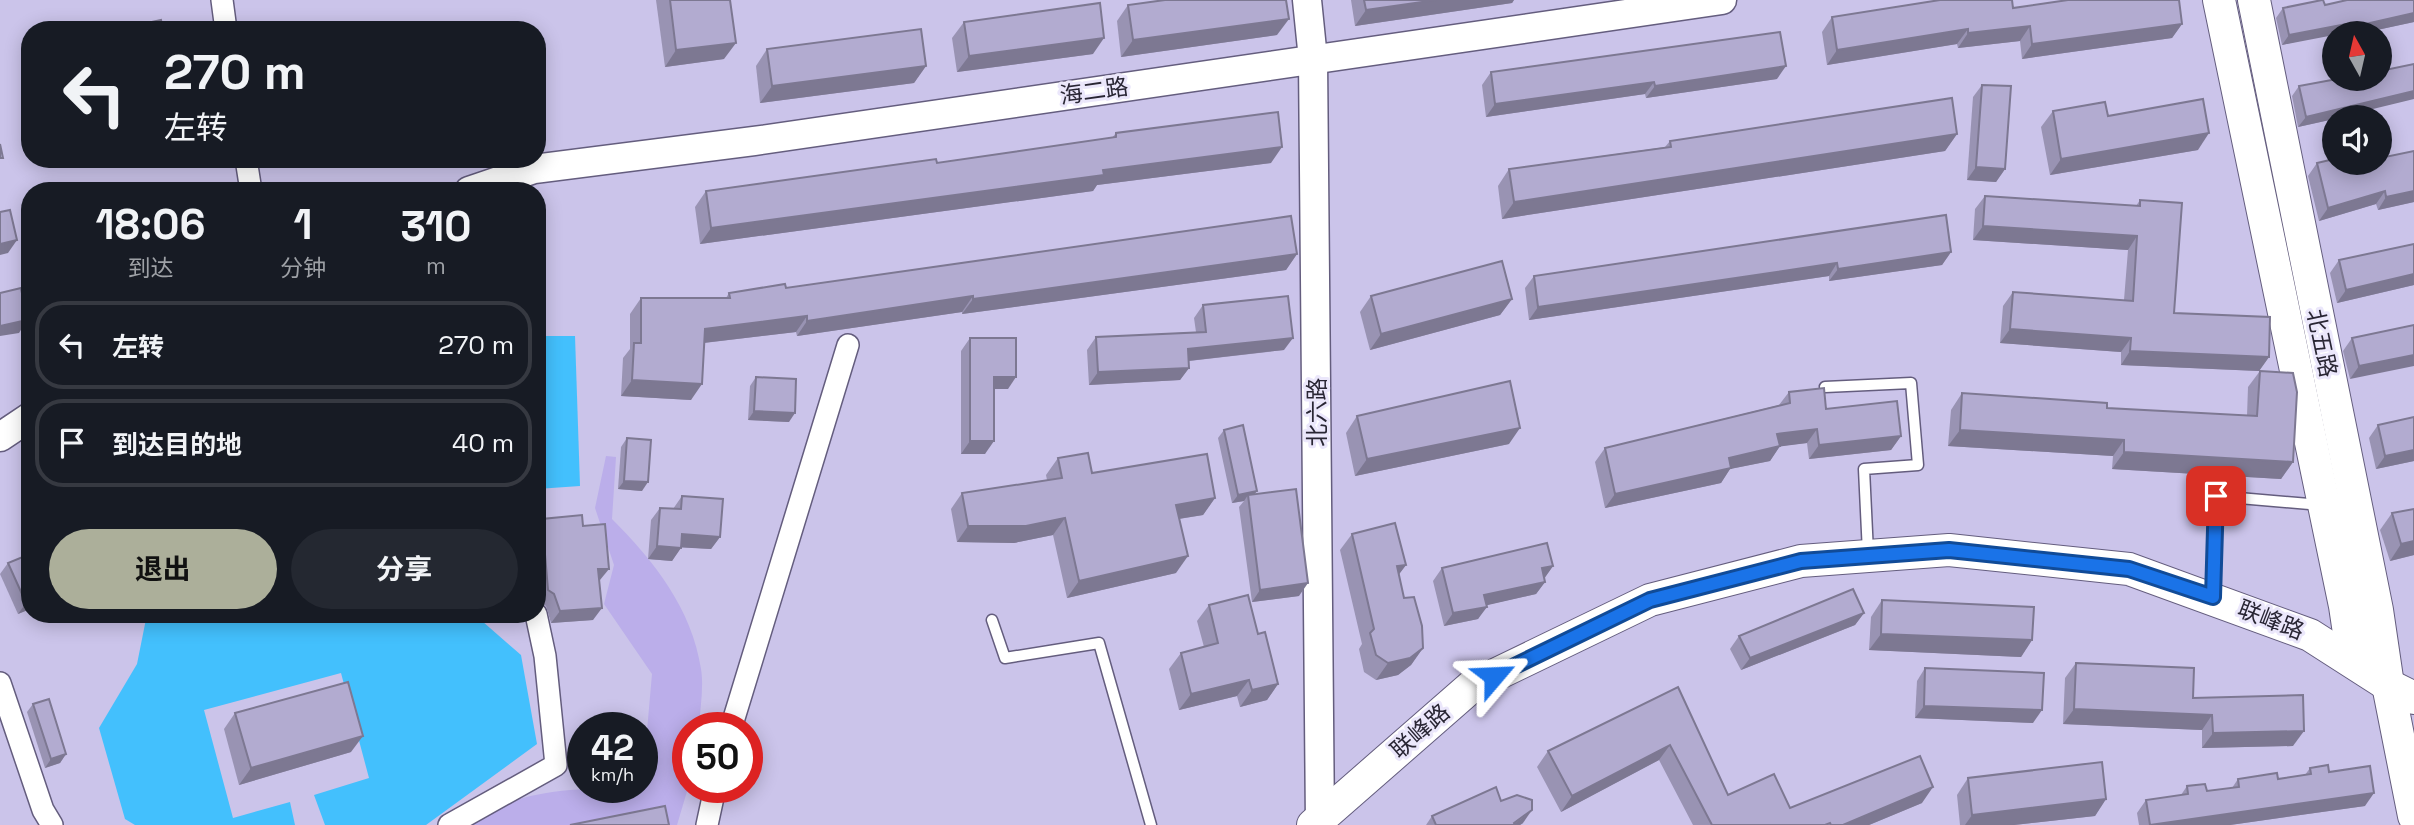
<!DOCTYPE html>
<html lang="zh">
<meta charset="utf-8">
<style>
:root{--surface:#171b24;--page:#242831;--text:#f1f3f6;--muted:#9ea1a6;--line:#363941;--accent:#acaf9a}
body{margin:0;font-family:"Space Grotesk","Noto Sans SC",sans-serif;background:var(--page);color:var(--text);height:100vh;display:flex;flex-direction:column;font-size:26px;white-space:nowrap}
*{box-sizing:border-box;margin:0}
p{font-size:23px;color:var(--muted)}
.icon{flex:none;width:38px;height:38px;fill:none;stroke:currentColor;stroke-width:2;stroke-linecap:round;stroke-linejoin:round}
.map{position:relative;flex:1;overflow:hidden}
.drawer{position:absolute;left:21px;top:182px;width:525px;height:441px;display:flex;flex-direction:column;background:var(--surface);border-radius:28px;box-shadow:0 4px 18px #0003}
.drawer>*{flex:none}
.guide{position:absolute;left:21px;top:21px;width:525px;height:147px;border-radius:28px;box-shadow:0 4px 18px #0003;background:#171b24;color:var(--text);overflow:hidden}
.needle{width:46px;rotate:352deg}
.controls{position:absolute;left:2322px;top:21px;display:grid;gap:14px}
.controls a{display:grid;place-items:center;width:70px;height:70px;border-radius:50%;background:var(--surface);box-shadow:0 4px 18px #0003;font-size:35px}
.speed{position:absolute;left:567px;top:712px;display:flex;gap:14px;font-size:35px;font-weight:700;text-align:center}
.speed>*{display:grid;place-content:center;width:91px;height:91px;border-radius:50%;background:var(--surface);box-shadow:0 4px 18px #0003;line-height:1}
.speed small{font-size:18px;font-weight:400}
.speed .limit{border:10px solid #d22;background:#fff;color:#111}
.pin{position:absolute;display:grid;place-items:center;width:60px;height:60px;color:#fff;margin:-30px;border-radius:14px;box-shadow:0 4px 10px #0006}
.me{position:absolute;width:77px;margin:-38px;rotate:64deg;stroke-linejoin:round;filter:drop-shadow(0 0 5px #0008)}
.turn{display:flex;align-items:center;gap:24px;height:147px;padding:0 28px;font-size:32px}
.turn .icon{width:91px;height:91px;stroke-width:2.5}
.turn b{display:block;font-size:49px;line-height:60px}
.eta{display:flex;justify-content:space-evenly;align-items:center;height:119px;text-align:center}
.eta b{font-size:42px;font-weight:700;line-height:49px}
.primary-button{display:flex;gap:14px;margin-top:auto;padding:14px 28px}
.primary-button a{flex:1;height:80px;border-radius:42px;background:var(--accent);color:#111;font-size:28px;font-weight:700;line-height:80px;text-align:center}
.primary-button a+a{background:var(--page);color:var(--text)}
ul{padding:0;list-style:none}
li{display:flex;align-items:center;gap:21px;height:88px;margin:0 14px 10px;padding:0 14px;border:4px solid var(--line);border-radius:28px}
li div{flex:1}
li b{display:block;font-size:26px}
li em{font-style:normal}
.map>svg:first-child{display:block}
.green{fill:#bbaeea}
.water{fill:#43c0fd}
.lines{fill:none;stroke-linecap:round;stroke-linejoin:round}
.service-casing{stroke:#645d7e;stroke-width:13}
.minor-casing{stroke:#645d7e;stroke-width:24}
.tertiary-casing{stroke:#645d7e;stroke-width:31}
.secondary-casing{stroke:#645d7e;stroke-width:34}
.service{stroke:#fff;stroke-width:10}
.minor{stroke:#fff;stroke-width:21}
.tertiary{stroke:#fff;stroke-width:28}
.secondary{stroke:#fff;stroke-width:32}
.wall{fill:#9993b3}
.shaded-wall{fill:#7d7892}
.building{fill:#b2abd0;stroke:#7d7892;stroke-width:2}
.route-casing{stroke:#114b97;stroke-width:18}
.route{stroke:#1a73e8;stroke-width:12}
.labels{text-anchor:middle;stroke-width:6;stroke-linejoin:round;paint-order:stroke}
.street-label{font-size:23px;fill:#292634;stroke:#ebe7fb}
</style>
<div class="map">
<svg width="2414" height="825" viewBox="0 0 2414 825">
<rect width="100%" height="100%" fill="#cbc4ea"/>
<!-- green -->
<path class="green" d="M606 456 616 457 612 519C654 561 692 609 701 669 704 687 700 709 699 728H688V788L677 825H468C514 787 585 788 642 788V752L646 742 652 674 604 604 614 565 595 508Z"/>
<!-- water -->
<g class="water">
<path d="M537 336H575L580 486 537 489Z"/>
<path d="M147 614H474L521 655 537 744 426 825H325L314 795 369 778 341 673 204 710 233 818 290 802 295 825H135L125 819 99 728 137 664Z"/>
</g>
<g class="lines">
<!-- service casing -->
<g class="service-casing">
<g id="service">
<path d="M1825 387 1911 383 1918 465 1864 469 1868 553"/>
<path d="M2213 595 2216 496 2321 505"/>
<path d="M992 620 1005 658 1099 643 1151 825"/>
</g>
</g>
<!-- minor casing -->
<g class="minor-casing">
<g id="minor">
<path d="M222 0 226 30"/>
<path d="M246 159 251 191"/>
<path d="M0 683 43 810 52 825"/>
<path d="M731 728 848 345"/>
<path d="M449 825 556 765 545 656 536 614"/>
<path d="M707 825 715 788"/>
</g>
</g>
<!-- tertiary casing -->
<g class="tertiary-casing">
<g id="tertiary">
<path d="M1307 0 1313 59 1320 825"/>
<path d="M469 191 534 169 754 141 1722 0"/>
<path d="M0 437 30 417"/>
</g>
</g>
<!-- secondary casing -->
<g class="secondary-casing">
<g id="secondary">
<path d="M2219 0 2345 606 2353 660"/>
<path d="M2254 0 2377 610 2388 685 2414 816"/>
<path d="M1313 825 1472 686 1650 600 1801 561 1949 550 2129 569 2310 635 2388 685 2414 698"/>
</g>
</g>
<!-- service -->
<use href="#service" class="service"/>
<!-- minor -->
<use href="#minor" class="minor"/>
<!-- tertiary -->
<use href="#tertiary" class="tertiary"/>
<!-- secondary -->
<use href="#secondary" class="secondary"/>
</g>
<!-- wall -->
<g class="wall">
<path d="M656 0H730L724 59 665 67Z"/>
<path d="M1351 0H1514L1512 3 1355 26Z"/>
<path d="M2414 0V22L2363 33H2334L2282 45 2276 18 2283 8Z"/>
<path d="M1128 5 1277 35 1121 57 1117 21Z"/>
<path d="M2013 8 2182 24 2172 38 2022 59 2020 41 1958 48 1957 44 1827 65 1822 32 1832 17Z"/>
<path d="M964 22 1093 54 957 72 952 38Z"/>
<path d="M767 49 926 66 914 83 760 103 756 66Z"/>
<path d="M1491 72 1777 79 1646 98 1645 94 1486 117 1482 85Z"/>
<path d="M1982 85 2005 169 1996 182 1967 180 1973 97Z"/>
<path d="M2299 86 2334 117V119L2298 127 2292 96Z"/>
<path d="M2053 111 2198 150 2050 175 2041 127Z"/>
<path d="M1116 133 1271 163 1097 185 1093 191 700 244 695 207 706 191 937 163 1112 138Z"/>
<path d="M1957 134 1945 151 1502 219 1498 186 1509 169 1665 147 1670 141Z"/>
<path d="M2414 151V202L2378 210 2376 204 2319 221 2308 176 2317 163H2380Z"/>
<path d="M1985 196 2136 206 2140 200 2174 313 2269 357 2259 371 2121 365V352L2000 343 2003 306 2013 292 2124 300 2128 250 1973 240 1975 209Z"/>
<path d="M2414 244V285L2337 303 2330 273 2339 260Z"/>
<path d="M1951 252 1942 265 1829 281V276L1529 320 1525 288 1534 276Z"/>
<path d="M1297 254 1286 270 962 314V312L797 336 796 332 704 343 691 400 621 396 623 358 630 349V314L641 298H726L729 293 786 288Z"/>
<path d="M1371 296 1512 299 1500 315 1370 350 1360 312Z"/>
<path d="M1203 305 1284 350 1189 361V368L1180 380 1089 385 1087 350 1096 337 1196 332 1194 318Z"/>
<path d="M2414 325 2350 379 2343 351 2352 338Z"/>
<path d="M970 338 1008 389H994L985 454H961V351Z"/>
<path d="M2260 371 2293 462 2281 479 2112 469 2113 456 1948 446 1951 410 1962 393 2107 408 2247 416 2248 387Z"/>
<path d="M756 377 789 422 748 420 750 386Z"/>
<path d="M1789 392 1826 409 1901 436 1891 450 1809 459 1807 443 1780 446 1770 461 1730 469 1721 483 1605 508 1595 462 1605 448 1779 405Z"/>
<path d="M1357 416 1509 444 1355 476 1346 433Z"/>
<path d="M2414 417V461L2376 469 2369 438 2378 425Z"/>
<path d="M1224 430 1255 494 1299 596 1252 602 1239 507 1244 501 1232 503 1218 438Z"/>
<path d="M627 438 642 491 618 489 621 447Z"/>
<path d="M1058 458 1092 473 1215 498 1203 515 1179 519 1176 573 1067 598 1053 535 1014 543 957 542 951 509 962 493 1047 480 1046 475Z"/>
<path d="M682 496 720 537 711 549 681 547 672 561 648 559 651 520 660 508 673 509Z"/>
<path d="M2414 509V555L2390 561 2380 530 2392 513Z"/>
<path d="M542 519 583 526 600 580 593 620 551 623 546 606 540 602 537 570V526Z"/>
<path d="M1352 534 1406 565 1399 574 1404 598 1423 648 1411 665 1398 675 1376 680 1364 672 1359 649 1362 644 1340 550Z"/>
<path d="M30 554V609L18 614 0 574 8 563Z"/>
<path d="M1553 566 1544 578 1545 582 1536 594 1486 605 1478 619 1444 626 1433 581 1442 568Z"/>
<path d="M1882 600 2032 640 2021 657 1869 650 1871 617Z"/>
<path d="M1209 605 1258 634 1278 684 1267 700 1240 707 1237 696 1179 710 1169 669 1181 653 1204 647 1197 621Z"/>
<path d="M1864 613 1855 625 1741 670 1730 649 1739 636Z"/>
<path d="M2076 663 2193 698 2293 746 2202 748V730L2063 724 2065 678Z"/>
<path d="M1925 668 2033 723 1915 718 1917 681Z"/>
<path d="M1678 687 1728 795 1790 808 1922 803 1869 825H1693L1659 760 1561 812 1537 767 1548 751Z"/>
<path d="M33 704 66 754 60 763 45 768 27 712Z"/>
<path d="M235 713 351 752 239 785 224 729Z"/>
<path d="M2310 768 2329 772 2365 806 2230 825H2139L2137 813 2146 800 2181 795 2187 786 2207 791 2232 788 2238 779H2278L2305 775Z"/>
<path d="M1968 778 2106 799 2095 816 2014 825H1960L1957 795Z"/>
<path d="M1501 801 1523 823 1520 825H1426L1432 816Z"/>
</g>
<!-- shaded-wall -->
<g class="shaded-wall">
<path d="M1436 0H1514L1512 3 1355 26 1366 10Z"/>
<path d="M2414 13V22L2363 33H2344L2348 28Z"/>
<path d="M1289 19 1277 35 1121 57 1133 40Z"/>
<path d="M2182 24 2172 38 2022 59 2032 44Z"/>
<path d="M2347 24 2340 33H2334V35L2282 45 2289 35Z"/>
<path d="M2030 26 2020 41 1958 48 1968 33Z"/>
<path d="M1968 29 1957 44 1827 65 1837 50Z"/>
<path d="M1104 38 1093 54 957 72 969 56Z"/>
<path d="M736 43 724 59 665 67 676 50Z"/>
<path d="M926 66 914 83 760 103 772 86Z"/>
<path d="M1786 66 1777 79 1646 98 1655 86Z"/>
<path d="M1654 82 1645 94 1486 117 1495 104Z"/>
<path d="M2414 91V99L2340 117H2334V119L2298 127 2306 117Z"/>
<path d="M2209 133 2198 150 2050 175 2061 159Z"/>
<path d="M1957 134 1945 151 1502 219 1514 202Z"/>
<path d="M1282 147 1271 163 1097 185 1093 191 700 244 711 228 1103 170Z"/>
<path d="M1976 167 2005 169 1996 182 1967 180Z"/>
<path d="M2385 191 2376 204 2319 221 2328 208Z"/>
<path d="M2414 191V202L2378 210 2386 197Z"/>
<path d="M1983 226 2137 236 2128 250 1973 240Z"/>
<path d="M17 240 8 253 0 255V244Z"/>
<path d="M1951 252 1942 265 1829 281 1838 269Z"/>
<path d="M1297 254 1286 270 962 314 973 299Z"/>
<path d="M1837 263 1829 276 1529 320 1538 307Z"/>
<path d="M2414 274V285L2337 303 2346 290Z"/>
<path d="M973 296 962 312 797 336 807 321Z"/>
<path d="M1512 299 1500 315 1370 350 1381 334Z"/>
<path d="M807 316 796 332 694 344 705 329Z"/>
<path d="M27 320 19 333 0 336V326Z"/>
<path d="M2010 329 2131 338 2121 352 2000 343Z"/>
<path d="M1293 338 1284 350 1179 362 1188 349Z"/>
<path d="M2130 351 2269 357 2259 371 2121 365Z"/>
<path d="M2414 355V366L2350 379 2359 366Z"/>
<path d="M1189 368 1180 380 1089 385 1098 372Z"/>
<path d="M994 377H1016L1008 389H985Z"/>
<path d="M632 380 702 384 691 400 621 396Z"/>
<path d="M754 411 795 413 789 422 748 420Z"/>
<path d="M1520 428 1509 444 1355 476 1367 459Z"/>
<path d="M1817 429 1807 443 1767 448 1777 434Z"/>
<path d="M1960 430 2124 440 2113 456 1948 446Z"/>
<path d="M1901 436 1891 450 1809 459 1819 445Z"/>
<path d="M970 441H994L985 454H961Z"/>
<path d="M1780 446 1770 461 1730 469 1721 483 1605 508 1615 494 1729 458Z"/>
<path d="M2414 450V461L2376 469 2385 456Z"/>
<path d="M2124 452 2293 462 2281 479 2112 469Z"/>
<path d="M624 481 648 482 642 491 618 489Z"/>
<path d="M1257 491 1251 499 1248 495 1244 501 1232 503 1238 495Z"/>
<path d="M1215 498 1203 515 1165 521 1176 505Z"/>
<path d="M1065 518 1053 535 1014 543 957 542 968 526Z"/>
<path d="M682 534 720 537 711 549 673 547Z"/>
<path d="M2414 541V555L2390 561 2401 544Z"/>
<path d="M657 546 681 548 672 561 648 559Z"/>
<path d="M1188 556 1176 573 1067 598 1079 581Z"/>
<path d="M1406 565 1394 581 1397 566Z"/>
<path d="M1553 566 1544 579 1542 568Z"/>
<path d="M598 569H609L600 580 590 581Z"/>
<path d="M1545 582 1536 594 1475 608 1484 595Z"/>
<path d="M1308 583 1299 596 1252 602 1260 590Z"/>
<path d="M30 602V609L18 614 26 603Z"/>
<path d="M1487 607 1478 619 1444 626 1453 613Z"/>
<path d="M602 608 593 620 551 623 560 611Z"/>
<path d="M1864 613 1855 625 1741 670 1750 658Z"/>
<path d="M1881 634 2032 640 2021 657 1869 650Z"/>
<path d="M1423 648 1411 665 1398 675 1376 680 1388 663Z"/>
<path d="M1249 680 1237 696 1179 710 1191 694Z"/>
<path d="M1278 684 1267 700 1240 707 1252 690Z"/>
<path d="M1924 706 2042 710 2033 723 1915 718Z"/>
<path d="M2074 709 2212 715 2202 730 2063 724Z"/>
<path d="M2304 731 2293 746 2202 748 2213 733Z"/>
<path d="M363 736 351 752 239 785 251 768Z"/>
<path d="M1670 745 1659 760 1561 812 1572 796Z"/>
<path d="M66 754 60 763 45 768 51 759Z"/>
<path d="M1933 787 1922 803 1869 825H1843Z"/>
<path d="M2374 793 2365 806 2230 825H2151Z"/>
<path d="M2106 799 2095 816 2014 825H1965L1972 815Z"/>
<path d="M1532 810 1523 823 1520 825H1513Z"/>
</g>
<!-- building -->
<g class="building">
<path d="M670 0H730L736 43 676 50Z"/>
<path d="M1165 0H1286L1289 19 1133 40 1128 5Z"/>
<path d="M1364 0H1436L1366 10Z"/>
<path d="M1940 0H2012L2013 8 2068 0H2179L2182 24 2032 44 2030 26 1968 33V29L1837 50 1832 17Z"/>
<path d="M2322 0H2323L2325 5 2347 0H2414V13L2348 28 2347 24 2289 35 2283 8Z"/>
<path d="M1100 3 1104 38 969 56 964 22Z"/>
<path d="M161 20 163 30H115Z"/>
<path d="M921 29 926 66 772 86 767 49Z"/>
<path d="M1780 32 1786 66 1655 86 1654 82 1495 104 1491 72Z"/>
<path d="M2414 64V91L2306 117 2299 86 2337 79H2380V71Z"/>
<path d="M1982 85 2011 86 2005 169 1976 167Z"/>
<path d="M1952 98 1957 134 1514 202 1509 169 1671 147 1670 141Z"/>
<path d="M2203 99 2209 133 2061 159 2053 111 2105 102 2108 116Z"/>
<path d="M1278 112 1282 147 1103 170 1104 175 711 228 706 191 936 159 937 163 1116 137V133Z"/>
<path d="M0 144 3 158H0Z"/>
<path d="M2414 151V191L2386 197 2385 191 2328 208 2317 163 2334 159V163H2380V158Z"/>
<path d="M1985 196 2140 206V200L2182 203 2174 313 2270 317 2269 357 2130 351 2131 338 2010 329 2013 292 2133 301 2137 236 1983 226Z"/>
<path d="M10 210 17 240 0 244V212Z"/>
<path d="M1946 215 1951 252 1838 269 1837 263 1538 307 1534 276Z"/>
<path d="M1291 216 1297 254 973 299V296L807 321V316L705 329 702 384 632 380 634 343H641V298H730L729 293 785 284 786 288Z"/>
<path d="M2414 244V274L2346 290 2339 260Z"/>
<path d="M1502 261 1512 299 1381 334 1371 296Z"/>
<path d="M21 288 27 320 0 326V293Z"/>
<path d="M1288 296 1293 338 1188 349 1189 368 1098 372 1096 337 1206 332 1203 305Z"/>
<path d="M2414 325V355L2359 366 2352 338Z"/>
<path d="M970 338H1016V377H994V441H970Z"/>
<path d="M2260 371 2293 373 2297 392 2293 462 2124 452V440L1960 430 1962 393 2107 403V408L2257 416Z"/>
<path d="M756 377 796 379 795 413 754 411Z"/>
<path d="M1510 381 1520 428 1367 459 1357 416Z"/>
<path d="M1824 388 1826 409 1897 401 1901 436 1819 445 1817 429 1777 434 1780 446 1729 458 1731 468 1615 494 1605 448 1790 403 1789 392Z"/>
<path d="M2414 417V450L2385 456 2378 425Z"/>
<path d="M1243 425 1257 491 1238 495 1224 430Z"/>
<path d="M627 438 651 440 648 482 624 481Z"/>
<path d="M1088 453 1092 473 1207 454 1215 498 1176 505 1188 556 1079 581 1065 518 1026 526H968L962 493 1062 478 1058 458Z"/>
<path d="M1296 489 1308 583 1260 590 1248 495Z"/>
<path d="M682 496 723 499 720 537 682 534 681 548 657 546 660 508 681 509Z"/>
<path d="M2414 509V541L2401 544 2392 513Z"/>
<path d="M582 515 583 526 605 524 609 569H598L602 608 560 611 554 594 548 590 542 519Z"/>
<path d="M1395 523 1406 565 1397 566 1404 598 1414 597 1422 626 1423 648 1410 658 1388 663 1376 655 1370 633 1374 629 1352 534Z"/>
<path d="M1547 543 1553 566 1542 568 1545 582 1484 595 1487 607 1453 613 1442 568Z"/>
<path d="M30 554V602L26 603 8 563Z"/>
<path d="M1853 589 1864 613 1750 658 1739 636Z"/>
<path d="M1248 595 1258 634 1265 632 1278 684 1252 690 1249 680 1191 694 1181 653 1218 643 1209 605Z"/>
<path d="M1882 600 2034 607 2032 640 1881 634Z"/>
<path d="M2076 663 2194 668 2193 698 2303 695 2304 731 2213 733 2212 715 2074 709Z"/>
<path d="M1925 668 2044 673 2042 710 1924 706Z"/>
<path d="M348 682 363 736 251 768 235 713Z"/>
<path d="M1678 687 1728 795 1774 774 1790 808 1920 756 1933 787 1843 825H1831L1830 823 1825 825H1712L1670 745 1572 796 1548 751Z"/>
<path d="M49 699 66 754 51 759 33 704Z"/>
<path d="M2102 762 2106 799 1972 815 1968 778Z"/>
<path d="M2328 765 2329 772 2370 766 2374 793 2150 825 2146 800 2188 794 2187 786 2205 784 2207 791 2239 787 2238 779 2277 773 2278 779 2311 774 2310 768Z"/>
<path d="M1496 787 1501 801 1517 795 1532 800V810L1514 823 1515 825H1436L1432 816Z"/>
<path d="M665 806 669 825H570Z"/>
</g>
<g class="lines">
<!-- route casing -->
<g class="route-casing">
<path id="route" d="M1494 676 1650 600 1801 561 1949 550 2129 569 2213 597 2216 496"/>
</g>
<!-- route -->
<use href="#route" class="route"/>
</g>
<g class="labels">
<!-- street labels -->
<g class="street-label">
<text transform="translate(1094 91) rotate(-8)" y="8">海二路</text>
<text transform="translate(2322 343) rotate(78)" y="8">北五路</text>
<text transform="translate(1317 412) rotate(-90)" y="8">北六路</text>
<text transform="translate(2271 620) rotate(21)" y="8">联峰路</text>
<text transform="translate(1420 731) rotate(-41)" y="8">联峰路</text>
</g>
</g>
</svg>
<div class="controls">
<a><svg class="needle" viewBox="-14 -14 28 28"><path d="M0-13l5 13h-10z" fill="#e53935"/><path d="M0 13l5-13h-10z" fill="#9ea1a6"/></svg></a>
<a><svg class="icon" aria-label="sound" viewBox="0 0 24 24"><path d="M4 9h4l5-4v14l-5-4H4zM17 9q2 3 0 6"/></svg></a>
</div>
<div class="speed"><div>42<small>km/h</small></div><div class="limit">50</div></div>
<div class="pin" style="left:2216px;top:496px;background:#d93025"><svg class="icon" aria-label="arrive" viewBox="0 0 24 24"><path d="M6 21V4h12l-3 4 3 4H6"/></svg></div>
<svg class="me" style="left:1494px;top:676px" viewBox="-20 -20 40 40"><path d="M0-17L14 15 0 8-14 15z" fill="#1a73e8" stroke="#fff" stroke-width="4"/></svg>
<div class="guide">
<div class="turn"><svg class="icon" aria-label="left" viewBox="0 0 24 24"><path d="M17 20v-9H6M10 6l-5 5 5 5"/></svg><div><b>270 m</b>左转</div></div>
</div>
<section class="drawer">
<div class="eta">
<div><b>18:06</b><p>到达</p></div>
<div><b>1</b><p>分钟</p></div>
<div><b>310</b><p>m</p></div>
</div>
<ul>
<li><svg class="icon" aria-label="left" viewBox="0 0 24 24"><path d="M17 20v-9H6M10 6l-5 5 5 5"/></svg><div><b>左转</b></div><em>270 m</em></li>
<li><svg class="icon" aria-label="arrive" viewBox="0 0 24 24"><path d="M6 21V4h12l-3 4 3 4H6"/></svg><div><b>到达目的地</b></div><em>40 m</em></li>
</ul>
<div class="primary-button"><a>退出</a><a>分享</a></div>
</section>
</div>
